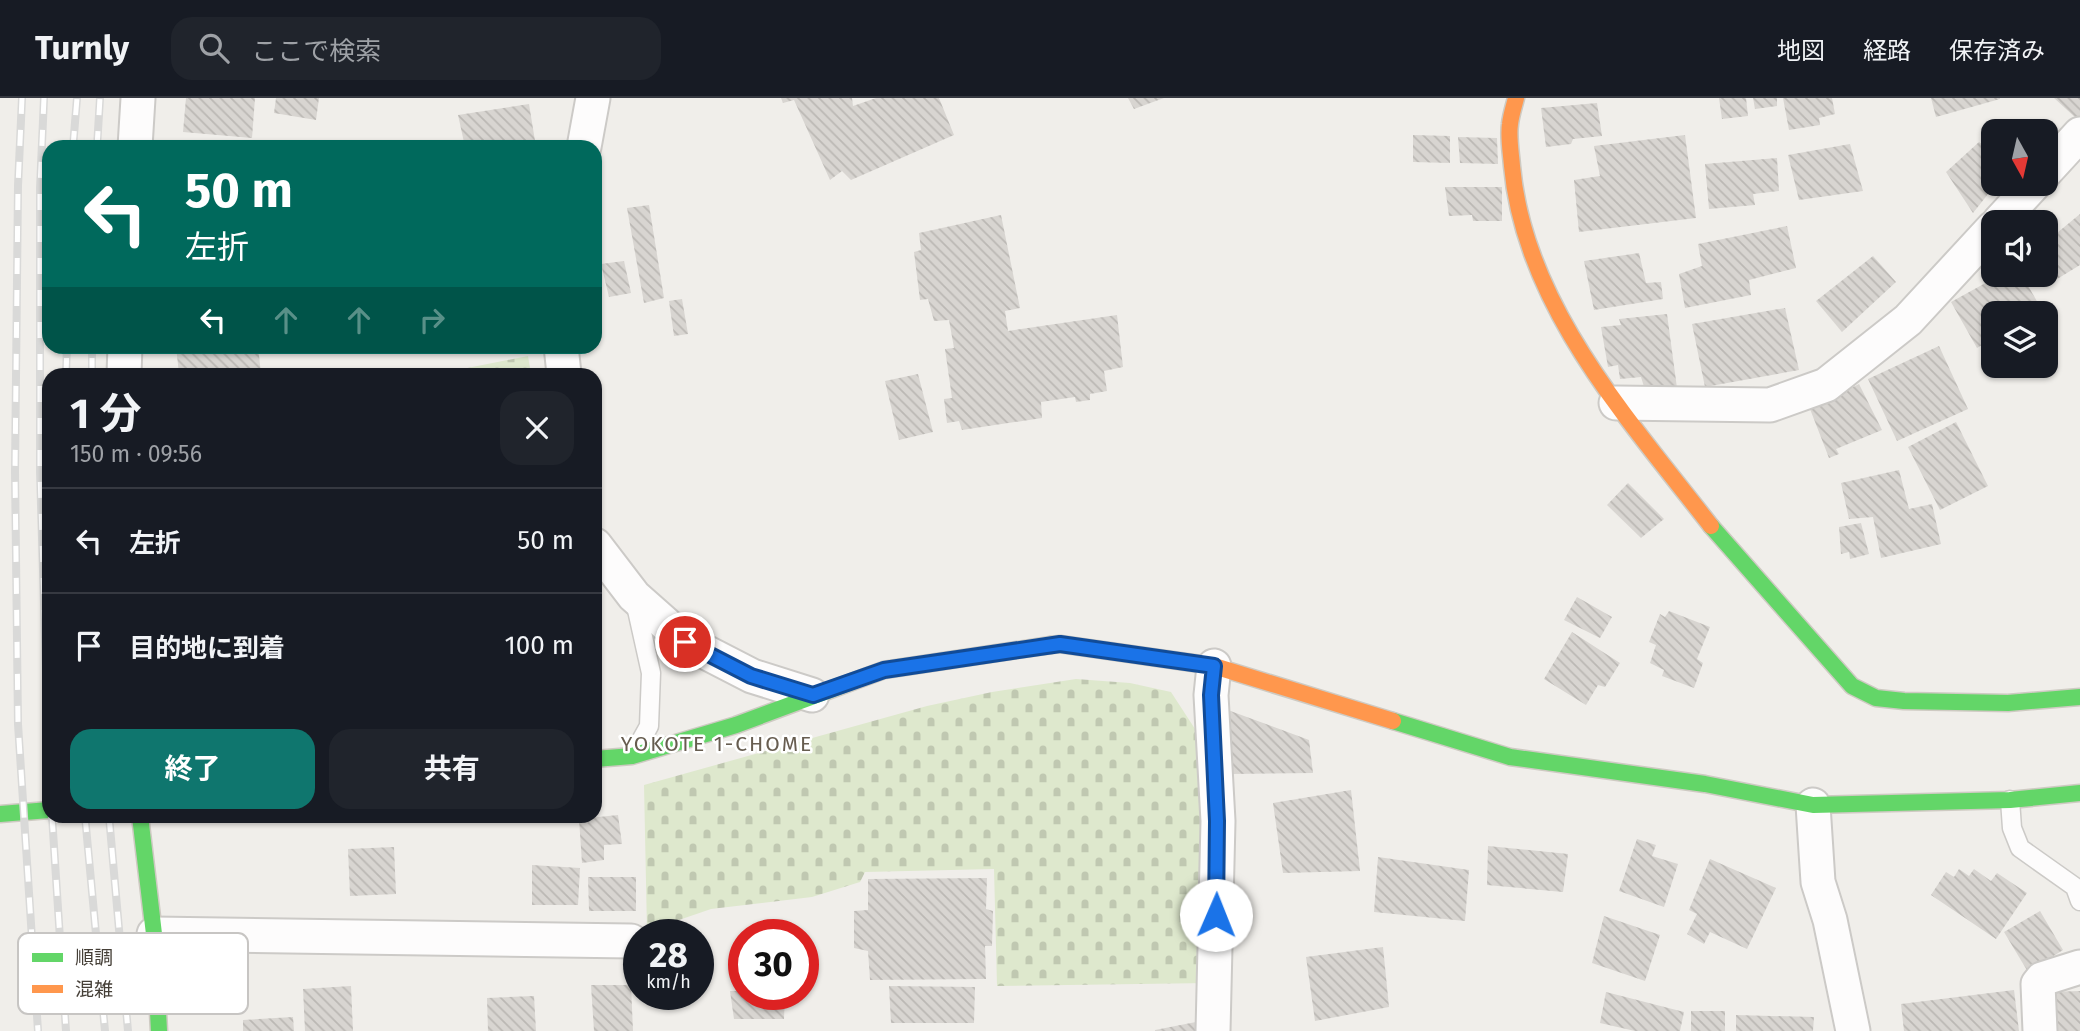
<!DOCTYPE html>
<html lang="ja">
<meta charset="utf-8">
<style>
:root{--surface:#171b24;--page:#20242c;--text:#f1f3f6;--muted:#9ea1a6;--line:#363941;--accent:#0f766e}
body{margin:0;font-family:"Fira Sans","Noto Sans JP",sans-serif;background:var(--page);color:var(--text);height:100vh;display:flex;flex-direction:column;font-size:26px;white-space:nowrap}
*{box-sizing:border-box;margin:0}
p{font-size:23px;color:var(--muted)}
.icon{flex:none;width:38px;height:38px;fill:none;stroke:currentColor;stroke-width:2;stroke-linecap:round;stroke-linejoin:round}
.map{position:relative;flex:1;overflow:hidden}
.sheet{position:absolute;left:42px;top:270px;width:560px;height:455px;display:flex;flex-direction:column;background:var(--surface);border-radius:21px;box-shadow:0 2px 5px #0004}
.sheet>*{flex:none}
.guide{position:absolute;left:42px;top:42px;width:560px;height:214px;border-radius:21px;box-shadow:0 2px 5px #0004;background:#00695c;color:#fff;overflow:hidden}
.needle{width:46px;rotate:172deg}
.tools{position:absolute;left:1981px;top:21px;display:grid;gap:14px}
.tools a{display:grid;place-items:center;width:77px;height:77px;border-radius:14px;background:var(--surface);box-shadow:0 2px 5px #0004;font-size:35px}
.speed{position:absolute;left:623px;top:821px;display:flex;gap:14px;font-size:35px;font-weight:700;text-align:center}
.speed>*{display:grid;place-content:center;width:91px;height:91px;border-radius:50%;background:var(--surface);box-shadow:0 2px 5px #0004;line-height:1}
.speed small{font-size:18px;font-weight:400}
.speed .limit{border:10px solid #d22;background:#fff;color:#111}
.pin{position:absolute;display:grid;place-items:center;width:60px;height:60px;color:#fff;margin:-30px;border:4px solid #fff;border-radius:50%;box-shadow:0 2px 7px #0007}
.me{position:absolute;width:77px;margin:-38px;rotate:1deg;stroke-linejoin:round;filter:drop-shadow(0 0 5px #0008)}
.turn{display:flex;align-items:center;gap:24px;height:147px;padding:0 28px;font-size:32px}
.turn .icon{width:91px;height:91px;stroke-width:2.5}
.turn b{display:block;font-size:49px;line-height:60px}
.lanes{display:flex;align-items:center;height:66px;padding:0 28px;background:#0003;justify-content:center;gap:35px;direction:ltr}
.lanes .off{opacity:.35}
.round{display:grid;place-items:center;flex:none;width:74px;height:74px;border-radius:21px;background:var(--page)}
.head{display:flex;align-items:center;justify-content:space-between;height:119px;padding:0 28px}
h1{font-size:42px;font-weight:700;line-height:52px}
.primary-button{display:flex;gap:14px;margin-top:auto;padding:14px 28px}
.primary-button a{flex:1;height:80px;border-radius:21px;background:var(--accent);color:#fff;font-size:28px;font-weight:700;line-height:80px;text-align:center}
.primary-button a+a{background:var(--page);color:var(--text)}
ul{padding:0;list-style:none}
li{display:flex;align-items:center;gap:21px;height:105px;padding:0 28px;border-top:2px solid var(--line)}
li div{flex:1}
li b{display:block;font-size:26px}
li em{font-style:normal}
header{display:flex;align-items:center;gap:42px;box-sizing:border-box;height:98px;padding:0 35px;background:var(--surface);border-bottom:2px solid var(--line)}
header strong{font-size:33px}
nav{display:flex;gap:38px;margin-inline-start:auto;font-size:24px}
.search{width:490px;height:63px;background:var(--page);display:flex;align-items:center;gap:18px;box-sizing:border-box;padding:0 24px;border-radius:21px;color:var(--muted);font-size:26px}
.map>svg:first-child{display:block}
.cemetery{fill:url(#cemetery-stones)}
.building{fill:url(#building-back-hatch)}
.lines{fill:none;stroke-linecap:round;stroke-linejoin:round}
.lane-casing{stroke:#cccac7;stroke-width:21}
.street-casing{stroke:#cccac7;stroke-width:37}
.fast-casing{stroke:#cecac2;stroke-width:19}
.slow-casing{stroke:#cecac2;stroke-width:19}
.lane{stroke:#fdfcfc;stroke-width:18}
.street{stroke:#fdfcfc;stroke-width:33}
.fast{stroke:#63d668;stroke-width:16}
.slow{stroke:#ff974d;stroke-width:16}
.rail-casing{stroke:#d9d9d8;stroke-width:8}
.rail{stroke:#fff;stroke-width:5;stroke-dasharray:16;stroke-linecap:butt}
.route-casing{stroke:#114b97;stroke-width:18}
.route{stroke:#1a73e8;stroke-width:12}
.labels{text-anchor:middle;stroke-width:5;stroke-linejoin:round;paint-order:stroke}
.neighbourhood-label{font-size:21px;letter-spacing:2px;fill:#675d50;stroke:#fff}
.key{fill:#fff;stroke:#c7c5c3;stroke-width:2}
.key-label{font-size:19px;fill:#453f37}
</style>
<header>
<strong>Turnly</strong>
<div class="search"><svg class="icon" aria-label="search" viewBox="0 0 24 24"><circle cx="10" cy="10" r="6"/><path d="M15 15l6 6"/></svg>ここで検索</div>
<nav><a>地図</a><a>経路</a><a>保存済み</a></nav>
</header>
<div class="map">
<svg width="2080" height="933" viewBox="0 0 2080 933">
<defs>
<pattern id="cemetery-stones" width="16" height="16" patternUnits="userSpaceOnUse" patternTransform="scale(1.75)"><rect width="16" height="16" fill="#dee8cd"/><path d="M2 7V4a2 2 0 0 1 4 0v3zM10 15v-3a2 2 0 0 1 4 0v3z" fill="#c0c8b1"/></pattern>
<pattern id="building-back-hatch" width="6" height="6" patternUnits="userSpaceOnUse" patternTransform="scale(1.75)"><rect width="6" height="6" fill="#d8d5d1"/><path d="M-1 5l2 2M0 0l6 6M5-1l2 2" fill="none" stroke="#bbb8b4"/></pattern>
</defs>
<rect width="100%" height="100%" fill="#f0eeea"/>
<!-- cemetery -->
<g class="cemetery">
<path d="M528 258 531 276H437Z"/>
<path d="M1076 581 1130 585 1171 594 1197 634 1209 885 997 888 994 771 865 774 860 784 812 799 711 811 647 833 644 687 927 608 992 594Z"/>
</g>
<!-- building -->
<g class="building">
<path d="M186 0H255L252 40 183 34Z"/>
<path d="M276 0H319L316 22 274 15Z"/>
<path d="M781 0H852L853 8 876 0H939L954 37 851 82 842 73 830 82 794 2 783 5Z"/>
<path d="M1128 0H1164L1134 11Z"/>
<path d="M1719 0H1746L1748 18 1722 21Z"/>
<path d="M1753 0H1777V8L1755 11Z"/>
<path d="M1783 0H1832L1835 16 1819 20 1820 27 1789 32Z"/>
<path d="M1931 0H2000V1L1936 19Z"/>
<path d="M2054 0H2080V18L2077 21Z"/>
<path d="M1597 5 1602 38 1573 41 1571 46 1546 49 1541 10Z"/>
<path d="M529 6 536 49H465L458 17Z"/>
<path d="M1413 37 1450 38V65L1413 64Z"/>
<path d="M1685 37 1696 120 1579 134 1574 82 1600 78 1594 48Z"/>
<path d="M1458 39 1497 40 1498 66 1460 65Z"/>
<path d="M1979 44 1993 54V86H1996L1973 115 1946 74Z"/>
<path d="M1850 46 1863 93 1799 102 1788 57Z"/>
<path d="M1777 60 1779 93 1753 96 1755 107 1709 111 1705 66Z"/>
<path d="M1445 89H1502V123H1473L1472 117 1449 118Z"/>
<path d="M649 107 664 200 644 205 627 110Z"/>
<path d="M2080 116V167L2049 186 2042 177H2046V144Z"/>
<path d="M1001 117 1020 210 1005 213 1008 233 1117 217 1123 269 1104 273 1107 293 1090 296V302L1076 304 1075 299 1041 304 1042 320 962 332 959 323 947 325 944 301 952 300 945 251 954 250 949 222 934 223 928 201 920 202 914 154 921 152 919 135Z"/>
<path d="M1787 128 1796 170 1749 182 1751 197 1685 210 1679 176 1702 168 1698 146Z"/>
<path d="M1639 155 1646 185 1661 184 1663 201 1594 212 1584 163Z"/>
<path d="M1873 158 1896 184 1842 234 1816 203Z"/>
<path d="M624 163 631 195 609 199 601 166Z"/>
<path d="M2000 177H2022L2043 214 1993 215V241L1977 250 1951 204Z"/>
<path d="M682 201 688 236 674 238 669 203Z"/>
<path d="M1785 210 1799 272 1705 289 1692 226Z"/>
<path d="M1667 216 1677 290 1646 295 1641 279 1620 281 1618 267 1608 269 1601 229 1621 227 1619 221Z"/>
<path d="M176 248H258L261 276H179Z"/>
<path d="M1939 248 1968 311 1897 343 1868 281Z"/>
<path d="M918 276 933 334 899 342 885 283Z"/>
<path d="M1859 286 1882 332 1836 351 1839 356 1829 360 1810 311Z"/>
<path d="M1956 324 1988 388 1940 412 1908 349Z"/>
<path d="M1899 372 1909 411 1932 406 1941 446 1881 460 1873 419 1849 421 1841 385Z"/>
<path d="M1628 385 1664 421 1641 440 1607 407Z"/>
<path d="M1861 425 1869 456 1850 461 1849 454 1841 456 1839 429Z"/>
<path d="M1577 499 1612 519 1600 540 1564 522Z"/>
<path d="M1669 513 1710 529 1697 561 1703 565 1694 590 1662 578 1664 572 1650 565 1656 547 1649 544 1660 516 1665 519Z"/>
<path d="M1572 534 1620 565 1605 589 1598 587 1586 607 1544 581Z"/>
<path d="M1225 611 1309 642 1313 675 1230 676Z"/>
<path d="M1351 692 1360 773 1283 775 1273 705Z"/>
<path d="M618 717 622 746 604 747V762L582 765 579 721Z"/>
<path d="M1637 741 1656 747 1652 758 1678 766 1664 809 1619 793Z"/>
<path d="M1488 748 1568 756 1563 794 1487 787Z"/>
<path d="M394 749 396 796 350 798 348 751Z"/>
<path d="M1378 759 1469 772 1465 823 1374 814Z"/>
<path d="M1710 761 1776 790 1747 851 1710 834 1704 846 1687 836 1697 816 1689 812Z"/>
<path d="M532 767 580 770 578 807H532Z"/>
<path d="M1959 771 1969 778 1974 771 1991 783 1997 775 2027 795 1996 841 1931 797 1946 774 1954 779Z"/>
<path d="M588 779H636V813H589Z"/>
<path d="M987 780 986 811 993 813 992 848H985L986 881 870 882 868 853 854 850V813L868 812V781Z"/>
<path d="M2040 813 2063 852 2028 874 2004 834Z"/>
<path d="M1604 818 1660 837 1645 883 1592 865Z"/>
<path d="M1383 849 1389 909 1315 923 1306 859Z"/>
<path d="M591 887H631L633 933H594Z"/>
<path d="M351 888 353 933H305L303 891Z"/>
<path d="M889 888 975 889 974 925H891Z"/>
<path d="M2014 892 2019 933H1904L1901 906Z"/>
<path d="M730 893H744V896H785L784 921H734Z"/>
<path d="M2080 893V933H2048L2047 894Z"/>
<path d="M1606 894 1684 914 1680 933H1635L1600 925Z"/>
<path d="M534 898 536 933H488L487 900Z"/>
<rect x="1691" y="913" width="34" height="20"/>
<path d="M1736 917 1814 919 1813 933H1736Z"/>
<path d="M293 919 294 933H243V922Z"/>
<path d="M1201 923V933H1155V932Z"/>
</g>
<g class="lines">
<!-- lane casing -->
<g class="lane-casing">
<g id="lane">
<path d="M634 655 649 628 651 575 635 503"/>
<path d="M2010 702 2012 730 2020 750 2075 789 2080 803"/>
</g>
</g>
<!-- street casing -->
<g class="street-casing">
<g id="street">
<path d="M135 49 138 0"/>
<path d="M584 49 593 0"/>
<path d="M2046 73 2080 36"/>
<path d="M1999 124 2034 86"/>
<path d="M561 248 564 276"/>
<path d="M124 276 125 248"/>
<path d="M1616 305 1770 307 1826 287 1908 222 1993 130"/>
<path d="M595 447 634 498 686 544 752 578 812 597"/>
<path d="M1813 707 1818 784 1830 822 1853 933"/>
<path d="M154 836 631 843"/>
<path d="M1213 933 1218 723 1211 597 1214 568"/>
<path d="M2040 933 2038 886 2042 881 2080 869"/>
</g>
</g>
<!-- fast casing -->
<g class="fast-casing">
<g id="fast">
<path d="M1711 428 1852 588 1876 600 1904 603 2008 605 2080 599"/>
<path d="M1393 623 1510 659 1705 686 1813 707 2010 702 2080 695"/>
<path d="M595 661 632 658 736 627 884 572 1051 547"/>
<path d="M0 716 49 712"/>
<path d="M140 718 154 836 159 933"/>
</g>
</g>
<!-- slow casing -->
<g class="slow-casing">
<g id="slow">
<path d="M1516 0C1514 8 1511 17 1510 26 1508 39 1511 55 1512 68 1524 207 1629 322 1711 428"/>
<path d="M1051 547 1060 546 1214 568 1393 623"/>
</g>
</g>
<!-- lane -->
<use href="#lane" class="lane"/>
<!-- street -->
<use href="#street" class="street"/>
<!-- fast -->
<use href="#fast" class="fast"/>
<!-- slow -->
<use href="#slow" class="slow"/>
<!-- rail casing -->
<g class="rail-casing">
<g id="rail">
<path d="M22 0 18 88 15 374 18 626 38 933"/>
<path d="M44 0 40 90V374L49 670"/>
<path d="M73 49 77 0"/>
<path d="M97 49 100 0"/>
<path d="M66 276 67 248"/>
<path d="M92 276V248"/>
<path d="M52 718 66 933"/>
<path d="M85 718 105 933"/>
<path d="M109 718 128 933"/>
</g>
</g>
<!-- rail -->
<use href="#rail" class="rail"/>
</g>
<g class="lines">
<!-- route casing -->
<g class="route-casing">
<path id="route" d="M685 544 751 578 813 597 884 572 1060 546 1214 568 1211 597 1217 723 1216 817"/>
</g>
<!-- route -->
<use href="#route" class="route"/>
</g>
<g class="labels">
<!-- neighbourhood labels -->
<g class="neighbourhood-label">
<text x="717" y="653">YOKOTE 1-CHOME</text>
</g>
</g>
<!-- legend -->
<rect x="18" y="835" width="230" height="81" rx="10" class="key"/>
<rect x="32" y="855" width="31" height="9" fill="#63d668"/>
<rect x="32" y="887" width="31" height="8" fill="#ff974d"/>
<g class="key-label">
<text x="75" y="866">順調</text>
<text x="75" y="898">混雑</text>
</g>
</svg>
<div class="tools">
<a><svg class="needle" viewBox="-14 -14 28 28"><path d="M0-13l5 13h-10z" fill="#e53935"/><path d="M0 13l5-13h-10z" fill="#9ea1a6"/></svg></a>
<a><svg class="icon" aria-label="sound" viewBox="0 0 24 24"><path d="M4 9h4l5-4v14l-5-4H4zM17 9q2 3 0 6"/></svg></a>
<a><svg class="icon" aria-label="layers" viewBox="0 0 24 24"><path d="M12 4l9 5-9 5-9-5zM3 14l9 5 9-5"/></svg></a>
</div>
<div class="speed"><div>28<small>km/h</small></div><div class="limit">30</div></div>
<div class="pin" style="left:685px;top:544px;background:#d93025"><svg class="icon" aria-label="arrive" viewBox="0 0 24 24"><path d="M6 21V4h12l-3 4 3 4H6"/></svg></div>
<svg class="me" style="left:1216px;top:817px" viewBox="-20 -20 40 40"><circle r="19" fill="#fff"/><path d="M0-13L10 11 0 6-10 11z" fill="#1a73e8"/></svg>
<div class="guide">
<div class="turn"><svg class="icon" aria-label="left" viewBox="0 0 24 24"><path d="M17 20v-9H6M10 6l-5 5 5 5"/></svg><div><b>50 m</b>左折</div></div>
<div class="lanes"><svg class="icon" aria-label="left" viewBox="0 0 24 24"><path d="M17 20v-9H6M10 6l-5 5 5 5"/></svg><svg class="icon off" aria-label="ahead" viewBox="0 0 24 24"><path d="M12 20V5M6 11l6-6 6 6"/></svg><svg class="icon off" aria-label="ahead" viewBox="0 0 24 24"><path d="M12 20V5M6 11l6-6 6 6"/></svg><svg class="icon off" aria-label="right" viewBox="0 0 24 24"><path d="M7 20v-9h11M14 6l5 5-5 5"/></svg></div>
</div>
<section class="sheet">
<div class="head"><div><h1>1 分</h1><p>150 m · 09:56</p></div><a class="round"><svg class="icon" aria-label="close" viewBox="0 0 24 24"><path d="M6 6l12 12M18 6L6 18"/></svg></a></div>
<ul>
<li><svg class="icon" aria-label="left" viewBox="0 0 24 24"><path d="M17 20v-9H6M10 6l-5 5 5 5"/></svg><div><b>左折</b></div><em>50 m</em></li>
<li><svg class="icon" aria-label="arrive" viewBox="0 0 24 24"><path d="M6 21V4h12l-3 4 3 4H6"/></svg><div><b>目的地に到着</b></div><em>100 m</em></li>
</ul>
<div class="primary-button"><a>終了</a><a>共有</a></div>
</section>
</div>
